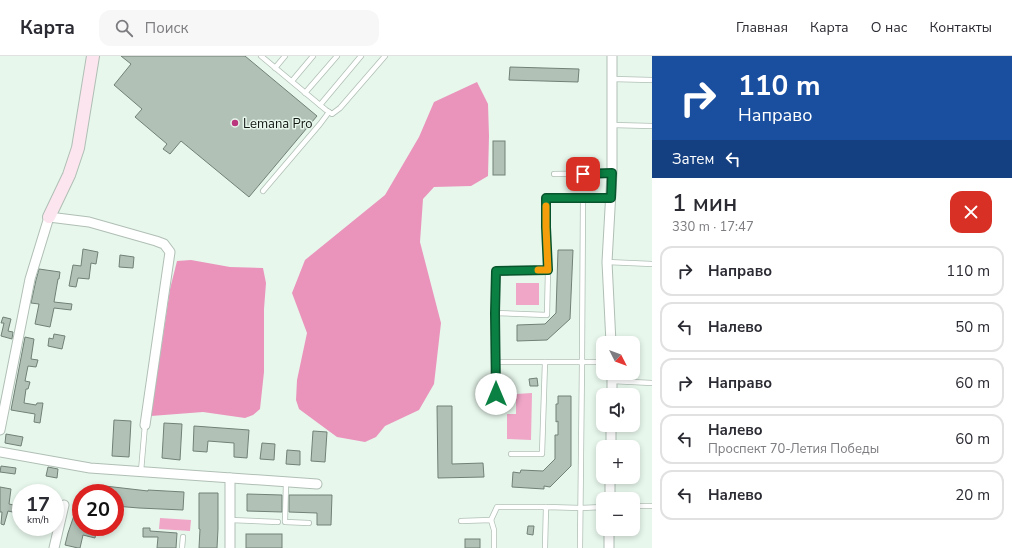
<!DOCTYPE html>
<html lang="ru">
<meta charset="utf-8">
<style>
:root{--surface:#fff;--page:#f7f7f7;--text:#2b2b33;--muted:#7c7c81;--line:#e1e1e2}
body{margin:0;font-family:"Nunito Sans",sans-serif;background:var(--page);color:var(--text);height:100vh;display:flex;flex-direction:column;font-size:15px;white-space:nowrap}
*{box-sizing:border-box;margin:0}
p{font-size:13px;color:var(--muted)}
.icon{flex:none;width:22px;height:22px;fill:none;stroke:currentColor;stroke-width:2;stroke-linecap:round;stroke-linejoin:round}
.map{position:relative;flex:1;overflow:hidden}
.panel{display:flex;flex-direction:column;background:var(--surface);width:360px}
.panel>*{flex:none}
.top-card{background:#1a4fa0;color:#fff;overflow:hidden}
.needle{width:26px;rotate:132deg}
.tools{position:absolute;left:596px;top:280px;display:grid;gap:8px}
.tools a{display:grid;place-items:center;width:44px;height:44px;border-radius:8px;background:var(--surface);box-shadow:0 2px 6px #0003;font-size:20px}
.speed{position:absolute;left:12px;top:428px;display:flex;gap:8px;font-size:20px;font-weight:700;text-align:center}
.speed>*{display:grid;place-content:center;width:52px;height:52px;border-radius:50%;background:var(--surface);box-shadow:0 2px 6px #0003;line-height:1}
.speed small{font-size:10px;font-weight:400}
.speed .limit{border:6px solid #d22;background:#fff;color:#111}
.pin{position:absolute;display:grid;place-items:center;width:34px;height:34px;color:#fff;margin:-17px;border-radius:8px;box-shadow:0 2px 6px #0006}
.me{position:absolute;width:44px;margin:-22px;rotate:0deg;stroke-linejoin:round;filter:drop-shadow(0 0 3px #0008)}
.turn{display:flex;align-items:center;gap:14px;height:84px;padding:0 20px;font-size:18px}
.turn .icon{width:52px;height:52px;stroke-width:2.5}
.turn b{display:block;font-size:28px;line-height:34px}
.then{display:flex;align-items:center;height:38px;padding:0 20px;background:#0003;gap:8px;font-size:15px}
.round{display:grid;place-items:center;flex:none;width:42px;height:42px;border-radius:12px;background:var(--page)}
.headline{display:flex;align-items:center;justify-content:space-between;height:68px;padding:0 20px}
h1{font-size:24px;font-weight:600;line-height:30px}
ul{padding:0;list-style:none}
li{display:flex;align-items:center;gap:12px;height:50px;margin:0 8px 6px;padding:0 12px;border:2px solid var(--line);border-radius:12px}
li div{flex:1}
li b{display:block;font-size:15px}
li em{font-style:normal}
header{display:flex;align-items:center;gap:24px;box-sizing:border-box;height:56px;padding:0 20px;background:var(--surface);border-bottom:1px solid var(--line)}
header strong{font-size:19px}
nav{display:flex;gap:22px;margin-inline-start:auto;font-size:14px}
.search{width:280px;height:36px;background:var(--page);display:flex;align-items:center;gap:10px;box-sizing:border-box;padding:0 14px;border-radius:12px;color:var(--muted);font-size:15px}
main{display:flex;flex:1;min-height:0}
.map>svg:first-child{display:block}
.green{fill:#efa6c7}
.forest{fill:#ea94bc}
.building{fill:#b1c1b6;stroke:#728177}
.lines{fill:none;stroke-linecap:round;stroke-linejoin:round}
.lane-casing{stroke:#b0bfb5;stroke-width:6}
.street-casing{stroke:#b0bfb5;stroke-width:11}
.secondary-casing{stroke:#b0bfb5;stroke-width:14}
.lane{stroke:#fff;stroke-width:4.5}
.street{stroke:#fff;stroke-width:9}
.secondary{stroke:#fce5ef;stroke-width:12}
.route-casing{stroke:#07532c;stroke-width:10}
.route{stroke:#0b8043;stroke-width:7}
.slow{stroke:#f59e0b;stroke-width:7}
.poi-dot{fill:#ba377e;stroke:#e7f7ec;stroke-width:1.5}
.labels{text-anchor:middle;stroke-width:3;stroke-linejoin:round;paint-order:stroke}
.poi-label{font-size:13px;fill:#101512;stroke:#e7f7ec;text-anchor:start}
</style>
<header>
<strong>Карта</strong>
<div class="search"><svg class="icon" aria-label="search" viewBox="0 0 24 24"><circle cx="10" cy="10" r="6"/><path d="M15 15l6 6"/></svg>Поиск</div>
<nav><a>Главная</a><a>Карта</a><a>О нас</a><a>Контакты</a></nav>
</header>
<main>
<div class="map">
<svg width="652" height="492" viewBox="0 0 652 492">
<rect width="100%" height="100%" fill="#e7f7ec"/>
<!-- green -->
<g class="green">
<rect x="516" y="227" width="23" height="22"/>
<path d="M532 337 531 384 507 383V358H516V338Z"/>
<path d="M160 462 191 464 190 475 159 473Z"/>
</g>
<!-- forest -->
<g class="forest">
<path d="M477 26 488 48 489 80 488 120 471 130 434 131 423 143 420 186 441 267 434 328 419 354 385 370 376 381 365 386 337 381 299 353 296 344 297 324 307 277 292 237 305 204 385 139 419 81 434 46Z"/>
<path d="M191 204 230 211 263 212 266 227 264 253V316L260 353 253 359 245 362 203 356 151 360 170 233 177 205Z"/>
</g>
<!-- building -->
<g class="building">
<path d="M121 0H245L317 60 249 141 181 85 170 98 163 93 167 88 135 61 142 53 114 29 131 8Z"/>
<path d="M510 11 579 13 578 26 509 24Z"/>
<rect x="493" y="85" width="12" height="34"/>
<path d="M83 193 98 196 96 208 91 207 89 223 78 222 76 231 69 230 73 209 81 210Z"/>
<path d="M558 194H573L570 263 547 284 517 285V269L545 268 556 257Z"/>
<path d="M120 199 134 201 133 212 119 211Z"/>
<path d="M39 213 60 216 59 223H58L54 246 72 248 71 254 54 252 50 271 35 268 39 248 31 247 36 224Z"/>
<path d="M3 261 11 263 8 275 13 276 12 283 1 280 4 267H1Z"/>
<path d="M54 278 65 280 62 293 48 290 49 282 53 283Z"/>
<path d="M25 281 34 283 31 303 38 304 36 311 28 310 25 325 30 326 28 333H26L24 347 36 349 37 347H43L40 367 34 366 35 358 11 354Z"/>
<path d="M537 322 538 330H530L529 323Z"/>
<path d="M558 340H571V410L550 431 544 430V433L512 431 513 416 520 417 521 414 543 415 555 403V379H558V365L556 366V348H558Z"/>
<path d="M437 350H452V408L483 407 484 421 438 422Z"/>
<path d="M114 364 131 365 129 401 112 400Z"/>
<path d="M164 367 182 368 180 404 162 402Z"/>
<path d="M194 370 249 374 247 402 234 401V387L208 385 207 396 193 395Z"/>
<path d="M313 375 327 376 325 406 311 405Z"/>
<path d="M6 378 23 381 21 390 5 387Z"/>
<path d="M262 387 275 388 274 404 260 403Z"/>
<path d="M287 394 300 395V409L286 408Z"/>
<path d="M1 410 16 412 15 418 0 416Z"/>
<path d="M48 411 58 413 57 422 46 420Z"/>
<path d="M105 430 148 435V434L184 436 183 454 139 452 115 450V437H105Z"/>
<path d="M0 431 11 433 9 448 18 450 17 457 8 455 4 469 1 468 2 456H0Z"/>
<path d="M199 437H218V473L217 492H199L200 473H199Z"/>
<path d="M247 438 282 439V456L247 455Z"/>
<path d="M289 439H332L331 469H317V457L289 456Z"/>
<path d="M80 442 81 443V473L96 476 95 482 83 479 80 492H78L65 489 68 477Z"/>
<path d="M528 470H534L533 479 527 478Z"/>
<path d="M143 472H150V475L177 477 176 492H157L158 481H143Z"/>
<rect x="246" y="478" width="36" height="14"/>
<rect x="465" y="483" width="15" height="9"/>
</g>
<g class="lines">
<!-- lane casing -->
<g class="lane-casing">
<g id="lane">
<path d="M261 0 326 54 332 58 340 52 385 0"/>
<path d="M275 12 285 0"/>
<path d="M612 23 652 24"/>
<path d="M292 25 313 0"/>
<path d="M305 37 337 0"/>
<path d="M320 49 361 0"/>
<path d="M612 69 652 70"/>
<path d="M554 118 612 117"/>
<path d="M263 135 320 68 329 56"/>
<path d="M607 206 652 208"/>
<path d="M495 257 496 215 548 214"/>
<path d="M545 306H496L495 257 547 259 548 214 546 171V142H611"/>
<path d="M612 325 652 327"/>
<path d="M496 338V306"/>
<path d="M511 398H542L545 306H603"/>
<path d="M141 415 145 369"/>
<path d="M286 426 285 466 309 467"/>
<path d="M633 450H652"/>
<path d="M230 464 278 466"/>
<path d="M491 464 497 451H546"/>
<path d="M461 465 491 464 494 474V492"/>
<path d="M182 492 183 481"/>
<path d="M545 492 546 451 581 452 603 451"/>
<path d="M580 492 582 306 583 142"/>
</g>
</g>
<!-- street casing -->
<g class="street-casing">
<g id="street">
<path d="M611 287 607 206 612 117V0"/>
<path d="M612 339V317"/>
<path d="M0 374 30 223 49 161 89 166 156 185 164 188 170 196 145 369"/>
<path d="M611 391V369"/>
<path d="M0 396 90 412 317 428"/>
<path d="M230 422V492"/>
<path d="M610 443V421"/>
<path d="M54 492 64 449"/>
<path d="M609 492V473"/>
</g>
</g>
<!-- secondary casing -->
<g class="secondary-casing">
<path id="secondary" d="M49 161 69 119 78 92 93 0"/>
</g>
<!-- lane -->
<use href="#lane" class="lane"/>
<!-- street -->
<use href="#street" class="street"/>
<!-- secondary -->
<use href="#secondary" class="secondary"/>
</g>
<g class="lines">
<!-- route casing -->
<g class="route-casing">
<path id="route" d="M496 338 495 257 496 215 548 214 546 171V142H611L612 117 583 118"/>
</g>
<!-- route -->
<use href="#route" class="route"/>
<!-- slow -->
<path class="slow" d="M538 214H548L546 171V150"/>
</g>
<!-- markers -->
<circle class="poi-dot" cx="235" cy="67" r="4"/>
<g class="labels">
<!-- poi labels -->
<g class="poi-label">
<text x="243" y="72">Lemana Pro</text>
</g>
</g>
</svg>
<div class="tools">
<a><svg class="needle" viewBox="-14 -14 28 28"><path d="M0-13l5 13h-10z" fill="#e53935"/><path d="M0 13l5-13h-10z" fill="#7c7c81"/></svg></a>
<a><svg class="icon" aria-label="sound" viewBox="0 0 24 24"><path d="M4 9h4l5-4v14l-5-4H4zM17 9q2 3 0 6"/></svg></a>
<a>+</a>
<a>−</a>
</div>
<div class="speed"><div>17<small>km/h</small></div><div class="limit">20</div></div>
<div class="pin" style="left:583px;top:118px;background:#d93025"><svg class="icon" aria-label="arrive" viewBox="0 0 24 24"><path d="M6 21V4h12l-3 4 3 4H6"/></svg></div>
<svg class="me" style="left:496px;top:338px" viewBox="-20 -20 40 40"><circle r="19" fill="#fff"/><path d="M0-13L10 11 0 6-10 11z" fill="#0b8043"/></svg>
</div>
<section class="panel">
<div class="top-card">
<div class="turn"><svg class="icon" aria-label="right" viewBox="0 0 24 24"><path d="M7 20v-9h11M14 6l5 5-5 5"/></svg><div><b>110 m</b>Направо</div></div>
<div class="then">Затем<svg class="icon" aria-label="left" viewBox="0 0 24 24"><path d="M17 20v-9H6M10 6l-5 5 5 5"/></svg></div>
</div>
<div class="headline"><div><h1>1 мин</h1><p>330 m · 17:47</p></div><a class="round" style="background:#d93025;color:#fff"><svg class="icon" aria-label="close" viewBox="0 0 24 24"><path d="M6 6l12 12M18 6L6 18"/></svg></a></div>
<ul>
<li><svg class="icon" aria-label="right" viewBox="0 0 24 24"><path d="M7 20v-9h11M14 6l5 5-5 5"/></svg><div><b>Направо</b></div><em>110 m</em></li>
<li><svg class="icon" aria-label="left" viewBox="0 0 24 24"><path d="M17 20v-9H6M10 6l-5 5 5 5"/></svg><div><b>Налево</b></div><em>50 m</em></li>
<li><svg class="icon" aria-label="right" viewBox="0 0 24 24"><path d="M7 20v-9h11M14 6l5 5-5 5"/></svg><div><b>Направо</b></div><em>60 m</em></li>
<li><svg class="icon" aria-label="left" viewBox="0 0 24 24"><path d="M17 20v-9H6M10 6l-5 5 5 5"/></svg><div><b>Налево</b><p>Проспект 70-Летия Победы</p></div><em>60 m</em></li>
<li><svg class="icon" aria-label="left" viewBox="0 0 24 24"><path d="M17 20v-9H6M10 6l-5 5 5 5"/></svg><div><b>Налево</b></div><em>20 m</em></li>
</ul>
</section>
</main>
